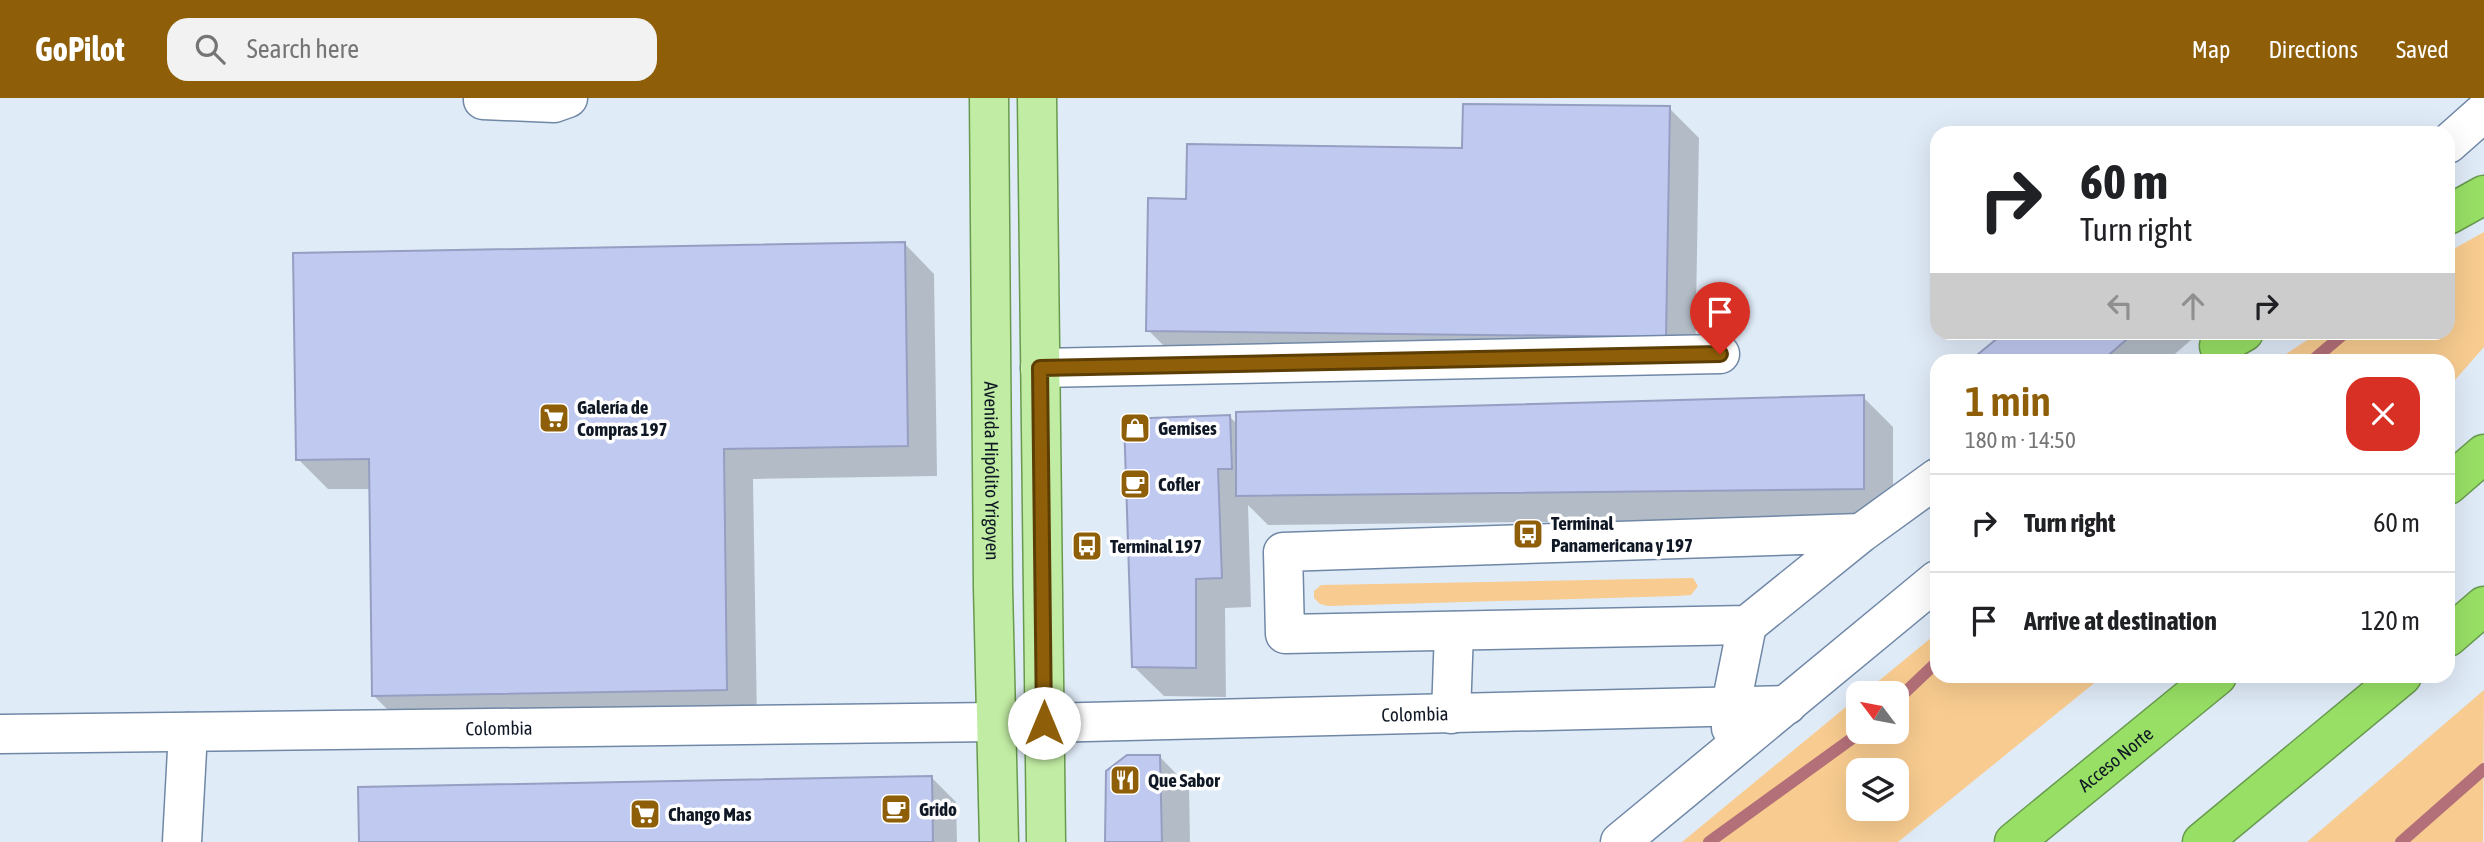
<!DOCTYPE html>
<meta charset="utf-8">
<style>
:root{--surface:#fff;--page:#f2f2f2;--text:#202124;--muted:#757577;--line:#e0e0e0;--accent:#8e5f08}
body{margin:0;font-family:"Asap Condensed",sans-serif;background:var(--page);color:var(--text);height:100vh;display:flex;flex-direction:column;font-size:26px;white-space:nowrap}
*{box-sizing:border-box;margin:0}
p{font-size:23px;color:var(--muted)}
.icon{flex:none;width:38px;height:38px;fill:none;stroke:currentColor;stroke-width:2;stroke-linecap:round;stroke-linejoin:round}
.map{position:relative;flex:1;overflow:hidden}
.drawer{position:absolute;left:1930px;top:256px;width:525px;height:329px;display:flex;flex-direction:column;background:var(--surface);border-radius:21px;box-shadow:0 7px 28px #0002}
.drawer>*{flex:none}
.hud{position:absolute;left:1930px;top:28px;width:525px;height:214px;border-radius:21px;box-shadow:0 7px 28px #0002;background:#fff;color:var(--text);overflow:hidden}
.needle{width:46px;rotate:302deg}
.buttons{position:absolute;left:1846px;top:583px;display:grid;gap:14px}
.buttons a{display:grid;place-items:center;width:63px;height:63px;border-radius:14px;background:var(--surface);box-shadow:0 7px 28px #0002;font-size:35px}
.pin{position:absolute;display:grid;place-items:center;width:60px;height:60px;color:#fff;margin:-72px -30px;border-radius:50% 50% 50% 0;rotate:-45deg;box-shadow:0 0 7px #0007}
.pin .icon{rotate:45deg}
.me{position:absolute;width:77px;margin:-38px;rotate:0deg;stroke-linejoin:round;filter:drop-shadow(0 0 5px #0008)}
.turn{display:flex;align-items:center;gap:24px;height:147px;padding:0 35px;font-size:32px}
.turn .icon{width:91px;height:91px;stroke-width:2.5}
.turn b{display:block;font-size:49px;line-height:60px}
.lanes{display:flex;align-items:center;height:66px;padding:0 35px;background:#0003;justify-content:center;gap:35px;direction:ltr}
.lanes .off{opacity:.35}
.round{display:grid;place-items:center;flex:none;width:74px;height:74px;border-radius:21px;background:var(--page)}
.head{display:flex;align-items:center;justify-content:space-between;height:119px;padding:0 35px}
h1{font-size:42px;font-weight:600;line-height:52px;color:var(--accent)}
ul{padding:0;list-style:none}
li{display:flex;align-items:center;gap:21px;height:98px;padding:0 35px;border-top:2px solid var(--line)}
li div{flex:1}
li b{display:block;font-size:26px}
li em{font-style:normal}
header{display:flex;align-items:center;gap:42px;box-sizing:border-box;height:98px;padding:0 35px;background:var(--accent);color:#fff}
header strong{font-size:33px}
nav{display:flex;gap:38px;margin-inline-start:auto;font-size:24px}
.search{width:490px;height:63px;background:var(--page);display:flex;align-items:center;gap:18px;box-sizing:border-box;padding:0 24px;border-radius:21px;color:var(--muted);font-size:26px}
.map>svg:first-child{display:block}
.green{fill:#f8cc90;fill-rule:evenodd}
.shadow{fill:#0003}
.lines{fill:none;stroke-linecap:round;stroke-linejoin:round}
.stream{stroke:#b47079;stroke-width:12}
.building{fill:#c0c9ef;stroke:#969ec2;stroke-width:2}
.minor-casing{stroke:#7088a6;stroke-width:41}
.major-casing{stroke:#689a4e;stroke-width:41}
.highway-casing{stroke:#689a4e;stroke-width:41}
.minor{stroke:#fff;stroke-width:38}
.major{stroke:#c1eca3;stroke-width:38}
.highway{stroke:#98e065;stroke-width:38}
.route-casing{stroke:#5c3e05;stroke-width:18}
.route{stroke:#8e5f08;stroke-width:12}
.labels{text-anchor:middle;stroke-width:7;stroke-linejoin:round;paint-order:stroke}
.poi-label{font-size:19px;font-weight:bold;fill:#0f1824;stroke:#fff;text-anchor:start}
.street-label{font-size:19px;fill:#0f1824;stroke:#fff}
</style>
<header>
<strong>GoPilot</strong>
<div class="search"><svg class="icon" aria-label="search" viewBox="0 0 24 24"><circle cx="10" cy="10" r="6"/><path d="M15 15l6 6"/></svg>Search here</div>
<nav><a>Map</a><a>Directions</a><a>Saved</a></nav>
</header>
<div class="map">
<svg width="2484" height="744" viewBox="0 0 2484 744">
<rect width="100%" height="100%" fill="#e0ebf8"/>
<!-- green -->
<g class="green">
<path d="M2484 134V249L2448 290V262H2277L2318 235 2448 234V154Z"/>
<path d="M1693 480 1698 488 1691 497 1677 498 1328 508 1320 506 1314 500V493L1321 487Z"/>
<path d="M1937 535V578H2103L1898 744H1682L1858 599V634H1897V595H1864ZM1858 672H1897V710H1858Z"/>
<path d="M2484 592 2483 744H2307Z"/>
</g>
<!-- shadow -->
<g class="shadow">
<path d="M1669 10 1699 40 1695 269 1178 262 1148 232 1188 103 1464 51Z"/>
<path d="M904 145 934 176 937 378 753 381 757 622 404 628 374 598 371 391H328L298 361Z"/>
<path d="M2007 234H2200L2168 262H1974Z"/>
<path d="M1863 299 1893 329V420L1268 427 1248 407 1251 509 1225 510 1226 599 1164 598 1133 568 1230 319 1238 327Z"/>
<path d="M1159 658 1189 689 1190 744H1107Z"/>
<path d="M931 679 956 704 957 744H360Z"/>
</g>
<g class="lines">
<!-- stream -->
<g class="stream">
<path d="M2313 262 2346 234"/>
<path d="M1897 602 1937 564"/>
<path d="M1709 744 1861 634"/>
<path d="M2401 744 2484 671"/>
</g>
</g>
<!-- building -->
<g class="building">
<path d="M1463 6 1670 8 1666 239 1146 233 1148 100 1186 101 1187 46 1462 50Z"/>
<path d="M905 144 908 348 724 351 727 592 372 598 369 361 296 362 293 155Z"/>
<path d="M2005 234H2135L2103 262H1971Z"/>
<path d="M1864 297V391L1236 398V314Z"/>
<path d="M1230 317 1232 371H1218L1222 480 1196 481V570L1132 569 1124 321Z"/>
<path d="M1127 657H1160L1162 744H1105L1106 673Z"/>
<path d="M932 678 933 744H359L358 689Z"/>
</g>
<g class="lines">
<!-- minor casing -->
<g class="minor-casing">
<g id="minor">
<path d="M483 2 554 5 568 0"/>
<path d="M2448 46 2484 14"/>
<path d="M1040 270 1720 256"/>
<path d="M1861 435 1283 454 1285 536 1747 527 1861 435 1937 380"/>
<path d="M1451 616 1454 533"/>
<path id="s1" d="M1044 625 1787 607"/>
<path d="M1731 630V607L1747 527"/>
<path id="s2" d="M0 636 997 624"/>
<path d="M182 744 188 634"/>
<path d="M1620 744 1937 482"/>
</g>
</g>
<!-- major casing -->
<g class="major-casing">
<g id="major">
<path id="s3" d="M989 0 993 489 999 744"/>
<path d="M1037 0 1046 744"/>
</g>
</g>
<!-- highway casing -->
<g class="highway-casing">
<g id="highway">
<path d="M2448 117 2484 97"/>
<path d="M2219 248 2244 234"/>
<path d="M2448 387 2484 356"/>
<path d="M2448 539 2484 508"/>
<path id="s4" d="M2014 744 2217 578"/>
<path d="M2202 744 2402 578"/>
</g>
</g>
<!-- minor -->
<use href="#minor" class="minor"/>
<!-- major -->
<use href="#major" class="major"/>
<!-- highway -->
<use href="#highway" class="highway"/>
</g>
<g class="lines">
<!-- route casing -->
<g class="route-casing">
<path id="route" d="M1044 625 1040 270 1720 256"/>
</g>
<!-- route -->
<use href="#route" class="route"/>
</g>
<!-- icons -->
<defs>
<g id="supermarket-square" transform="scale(1.575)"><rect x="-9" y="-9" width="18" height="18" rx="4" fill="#8e5f08" stroke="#fff"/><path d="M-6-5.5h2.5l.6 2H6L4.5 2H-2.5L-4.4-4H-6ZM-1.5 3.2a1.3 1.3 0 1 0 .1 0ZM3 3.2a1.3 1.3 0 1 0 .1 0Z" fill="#fff"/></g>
<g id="shop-square" transform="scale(1.575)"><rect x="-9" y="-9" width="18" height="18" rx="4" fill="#8e5f08" stroke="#fff"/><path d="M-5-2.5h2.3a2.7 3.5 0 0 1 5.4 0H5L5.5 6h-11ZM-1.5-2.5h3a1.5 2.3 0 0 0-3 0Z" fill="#fff"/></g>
<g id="cafe-square" transform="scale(1.575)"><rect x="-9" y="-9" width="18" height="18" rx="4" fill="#8e5f08" stroke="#fff"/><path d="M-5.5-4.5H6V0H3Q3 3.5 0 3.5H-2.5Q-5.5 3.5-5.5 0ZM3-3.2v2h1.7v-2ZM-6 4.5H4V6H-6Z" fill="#fff"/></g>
<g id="bus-square" transform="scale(1.575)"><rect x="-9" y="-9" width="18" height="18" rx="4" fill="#8e5f08" stroke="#fff"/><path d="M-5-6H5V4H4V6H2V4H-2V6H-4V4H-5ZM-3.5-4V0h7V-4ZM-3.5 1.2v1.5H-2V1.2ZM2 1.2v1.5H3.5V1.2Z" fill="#fff"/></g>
<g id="restaurant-square" transform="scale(1.575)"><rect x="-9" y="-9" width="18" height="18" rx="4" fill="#8e5f08" stroke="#fff"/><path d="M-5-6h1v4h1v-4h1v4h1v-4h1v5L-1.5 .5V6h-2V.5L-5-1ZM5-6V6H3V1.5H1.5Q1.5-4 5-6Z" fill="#fff"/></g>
</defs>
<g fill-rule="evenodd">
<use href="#supermarket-square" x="554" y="320"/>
<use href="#shop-square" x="1135" y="330"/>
<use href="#cafe-square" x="1135" y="386"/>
<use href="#bus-square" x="1528" y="436"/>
<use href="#bus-square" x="1087" y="448"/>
<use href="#restaurant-square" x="1125" y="682"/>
<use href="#cafe-square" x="896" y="711"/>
<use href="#supermarket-square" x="645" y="716"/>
</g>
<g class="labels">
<!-- poi labels -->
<g class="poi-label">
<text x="577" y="316">Galería de<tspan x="577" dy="22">Compras 197</tspan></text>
<text x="1158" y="337">Gemises</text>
<text x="1158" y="393">Cofler</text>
<text x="1551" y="432">Terminal<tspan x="1551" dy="22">Panamericana y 197</tspan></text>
<text x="1110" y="455">Terminal 197</text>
<text x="1148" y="689">Que Sabor</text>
<text x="919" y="718">Grido</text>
<text x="668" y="723">Chango Mas</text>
</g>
<!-- street labels -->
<g class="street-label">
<text dy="7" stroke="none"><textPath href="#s3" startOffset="373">Avenida Hipólito Yrigoyen</textPath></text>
<text dy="7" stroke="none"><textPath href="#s1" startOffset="371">Colombia</textPath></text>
<text dy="7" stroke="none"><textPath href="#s2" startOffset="499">Colombia</textPath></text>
<text dy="7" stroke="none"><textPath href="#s4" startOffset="131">Acceso Norte</textPath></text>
</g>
</g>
</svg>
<div class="buttons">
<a><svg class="needle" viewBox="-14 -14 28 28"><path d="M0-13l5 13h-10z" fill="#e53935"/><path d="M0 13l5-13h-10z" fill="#757577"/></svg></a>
<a><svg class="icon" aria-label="layers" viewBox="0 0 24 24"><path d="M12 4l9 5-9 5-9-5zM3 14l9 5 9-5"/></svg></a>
</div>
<div class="pin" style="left:1720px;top:256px;background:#d93025"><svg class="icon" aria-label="arrive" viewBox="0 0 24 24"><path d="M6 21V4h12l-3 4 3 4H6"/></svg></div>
<svg class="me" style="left:1044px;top:625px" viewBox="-20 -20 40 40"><circle r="19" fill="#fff"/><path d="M0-13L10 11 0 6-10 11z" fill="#8e5f08"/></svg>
<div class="hud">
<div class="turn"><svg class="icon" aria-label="right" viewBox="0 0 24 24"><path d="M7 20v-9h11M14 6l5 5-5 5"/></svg><div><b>60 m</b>Turn right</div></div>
<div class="lanes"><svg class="icon off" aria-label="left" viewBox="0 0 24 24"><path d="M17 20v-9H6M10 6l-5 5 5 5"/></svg><svg class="icon off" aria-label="ahead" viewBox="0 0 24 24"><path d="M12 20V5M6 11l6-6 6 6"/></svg><svg class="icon" aria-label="right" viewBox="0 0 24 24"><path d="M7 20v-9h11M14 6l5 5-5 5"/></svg></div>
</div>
<section class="drawer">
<div class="head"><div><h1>1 min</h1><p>180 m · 14:50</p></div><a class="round" style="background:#d93025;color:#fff"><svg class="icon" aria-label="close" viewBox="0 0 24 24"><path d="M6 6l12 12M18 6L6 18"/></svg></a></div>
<ul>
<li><svg class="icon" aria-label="right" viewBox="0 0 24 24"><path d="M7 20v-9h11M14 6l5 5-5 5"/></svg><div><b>Turn right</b></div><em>60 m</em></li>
<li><svg class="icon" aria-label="arrive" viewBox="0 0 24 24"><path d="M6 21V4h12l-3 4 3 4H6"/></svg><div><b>Arrive at destination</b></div><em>120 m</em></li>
</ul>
</section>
</div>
